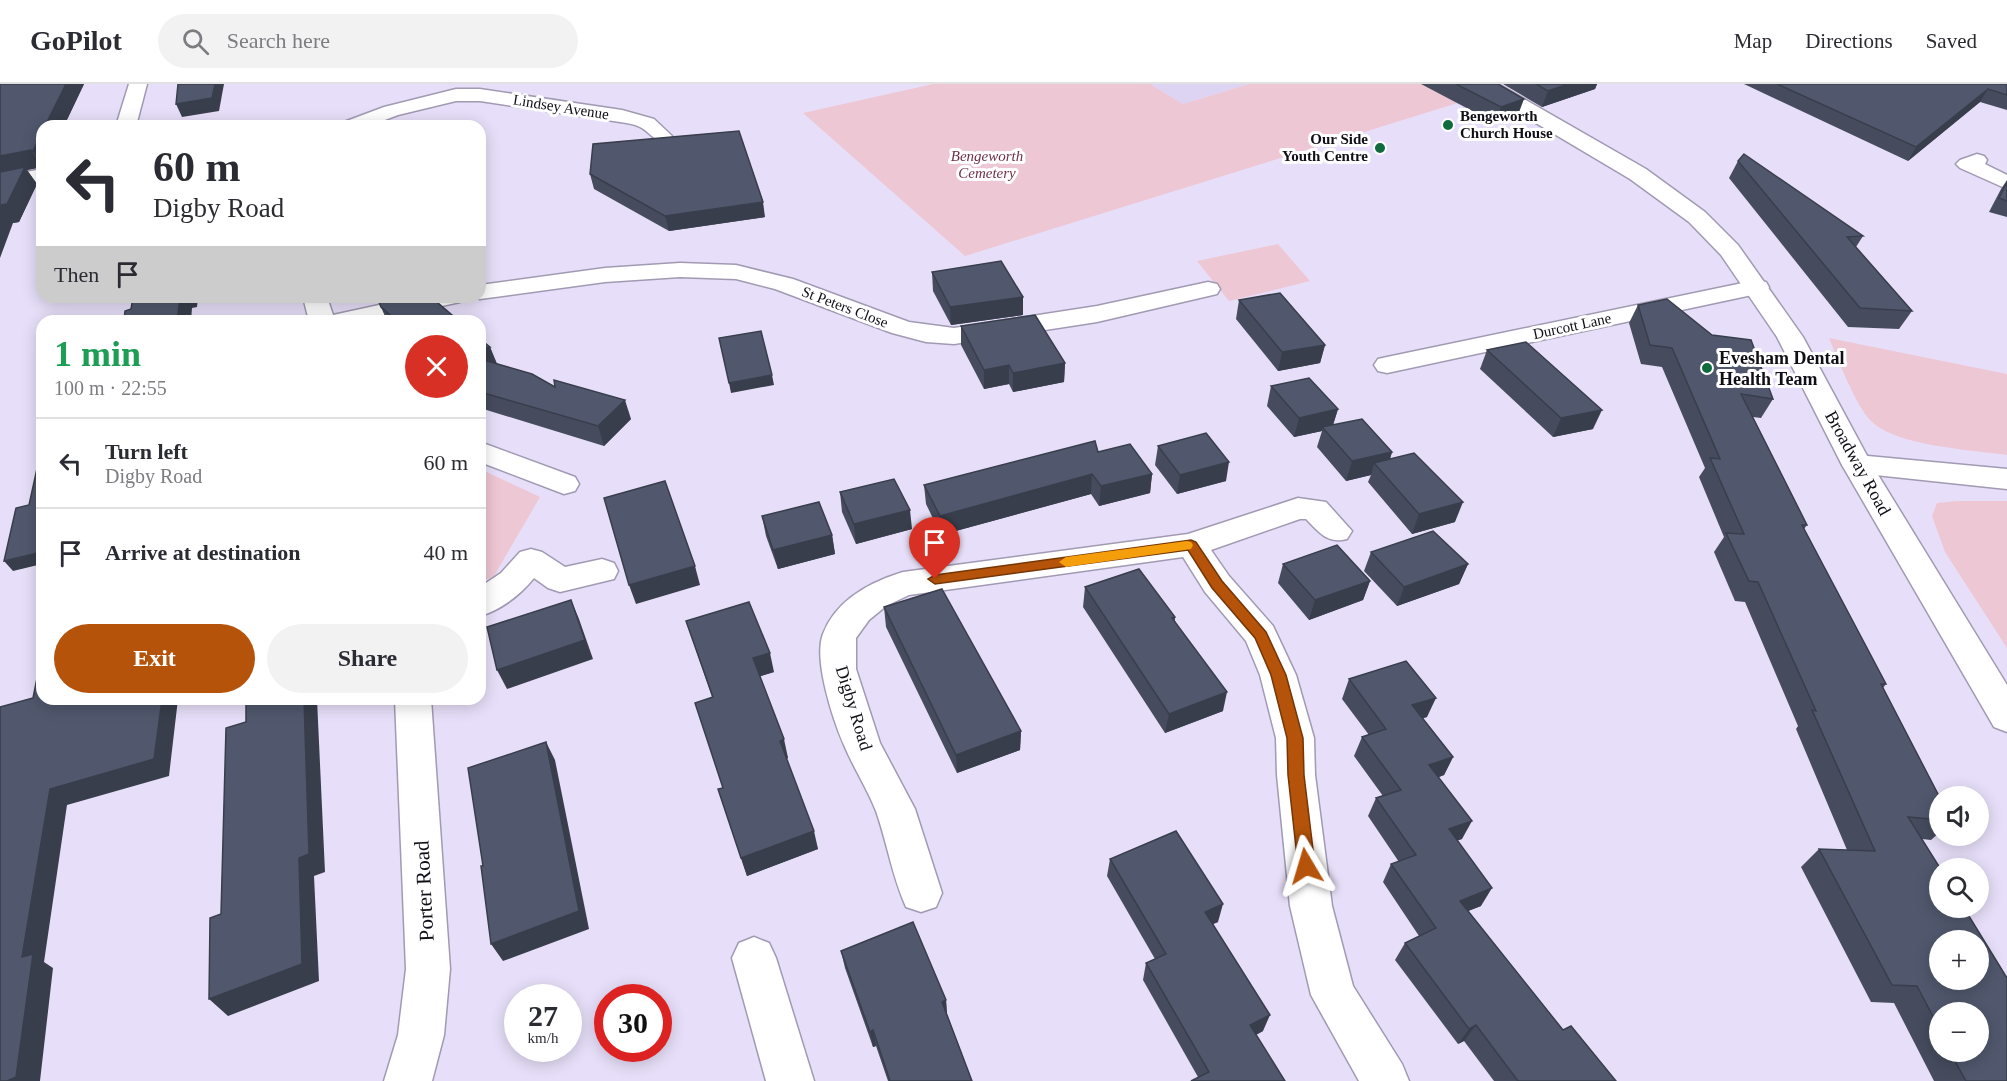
<!DOCTYPE html>
<meta charset="utf-8">
<style>
:root{--surface:#fff;--page:#f2f2f3;--text:#2b2b33;--muted:#7c7c81;--line:#e1e1e2;--accent:#b45309}
body{margin:0;font-family:"Times New Roman",serif;background:var(--page);color:var(--text);height:100vh;display:flex;flex-direction:column;font-size:22px;white-space:nowrap}
*{box-sizing:border-box;margin:0}
p{font-size:20px;color:var(--muted)}
.icon{flex:none;width:33px;height:33px;fill:none;stroke:currentColor;stroke-width:2;stroke-linecap:round;stroke-linejoin:round}
.map{position:relative;flex:1;overflow:hidden}
.drawer{position:absolute;left:36px;top:231px;width:450px;height:390px;display:flex;flex-direction:column;background:var(--surface);border-radius:18px;box-shadow:0 3px 15px #0003}
.drawer>*{flex:none}
.hud{position:absolute;left:36px;top:36px;width:450px;height:183px;border-radius:18px;box-shadow:0 3px 15px #0003;background:#fff;color:var(--text);overflow:hidden}
.fabs{position:absolute;left:1929px;top:702px;display:grid;gap:12px}
.fabs a{display:grid;place-items:center;width:60px;height:60px;border-radius:50%;background:var(--surface);box-shadow:0 3px 15px #0003;font-size:30px}
.speed{position:absolute;left:504px;top:900px;display:flex;gap:12px;font-size:30px;font-weight:700;text-align:center}
.speed>*{display:grid;place-content:center;width:78px;height:78px;border-radius:50%;background:var(--surface);box-shadow:0 3px 15px #0003;line-height:1}
.speed small{font-size:15px;font-weight:400}
.speed .limit{border:9px solid #d22;background:#fff;color:#111}
.pin{position:absolute;display:grid;place-items:center;width:51px;height:51px;color:#fff;margin:-62px -26px;border-radius:50% 50% 50% 0;rotate:-45deg;box-shadow:0 0 6px #0007}
.pin .icon{rotate:45deg}
.me{position:absolute;width:66px;margin:-33px;rotate:353deg;stroke-linejoin:round;filter:drop-shadow(0 0 4px #0008)}
.turn{display:flex;align-items:center;gap:21px;height:126px;padding:0 18px;font-size:27px}
.turn .icon{width:78px;height:78px;stroke-width:2.5}
.turn b{display:block;font-size:42px;line-height:51px}
.then{display:flex;align-items:center;height:57px;padding:0 18px;background:#0003;gap:12px;font-size:22px}
.round{display:grid;place-items:center;flex:none;width:63px;height:63px;border-radius:32px;background:var(--page)}
.summary{display:flex;align-items:center;justify-content:space-between;height:102px;padding:0 18px}
h1{font-size:36px;font-weight:700;line-height:45px;color:#1e9e55}
.cta{display:flex;gap:12px;margin-top:auto;padding:12px 18px}
.cta a{flex:1;height:69px;border-radius:36px;background:var(--accent);color:#fff;font-size:24px;font-weight:700;line-height:69px;text-align:center}
.cta a+a{background:var(--page);color:var(--text)}
ul{padding:0;list-style:none}
li{display:flex;align-items:center;gap:18px;height:90px;padding:0 18px;border-top:2px solid var(--line)}
li div{flex:1}
li b{display:block;font-size:22px}
li em{font-style:normal}
header{display:flex;align-items:center;gap:36px;box-sizing:border-box;height:84px;padding:0 30px;background:var(--surface);border-bottom:2px solid var(--line)}
header strong{font-size:28px}
nav{display:flex;gap:33px;margin-inline-start:auto;font-size:21px}
.search{width:420px;height:54px;background:var(--page);display:flex;align-items:center;gap:15px;box-sizing:border-box;padding:0 21px;border-radius:33px;color:var(--muted);font-size:22px}
.map>svg:first-child{display:block}
.built{fill:#ddd3f3}
.green{fill:#eec7d4}
.lines{fill:none;stroke-linecap:round;stroke-linejoin:round}
.street-casing{stroke:#a19ab2;stroke-width:3}
.secondary-casing{stroke:#a19ab2;stroke-width:3}
.street{fill:#fff;fill-rule:evenodd}
.secondary{fill:#fff;fill-rule:evenodd}
.wall{fill:#464c5e;fill-rule:evenodd}
.shaded-wall{fill:#393e4c}
.building{fill:#51586d;stroke:#393e4c;stroke-width:1.5;fill-rule:evenodd}
.route{fill:#b45309;stroke:#753606;stroke-width:1.5}
.slow{fill:#f59e0b}
.poi-dot{fill:#0f6a3e;stroke:#fff;stroke-width:2}
.labels{text-anchor:middle;stroke-width:6;stroke-linejoin:round;paint-order:stroke}
.far-street-label{font-size:15px;fill:#100e16;stroke:#fff}
.far-poi-label{font-size:15px;font-weight:bold;fill:#100e16;stroke:#fff;text-anchor:start}
.far-park-label{font-size:15px;font-style:italic;fill:#702e48;stroke:#fff}
.poi-label{font-size:18px;font-weight:bold;fill:#100e16;stroke:#fff;text-anchor:start}
.street-label{font-size:18px;fill:#100e16;stroke:#fff}
.near-street-label{font-size:21px;fill:#100e16;stroke:#fff}
</style>
<header>
<strong>GoPilot</strong>
<div class="search"><svg class="icon" aria-label="search" viewBox="0 0 24 24"><circle cx="10" cy="10" r="6"/><path d="M15 15l6 6"/></svg>Search here</div>
<nav><a>Map</a><a>Directions</a><a>Saved</a></nav>
</header>
<div class="map">
<svg width="2007" height="997" viewBox="0 0 2007 997">
<rect width="100%" height="100%" fill="#e7dff9"/>
<!-- built -->
<path class="built" d="M1150 0H1249L1183 20Z"/>
<!-- green -->
<g class="green">
<path d="M933 0H1150L1183 20 1249 0H1455L1477 13 965 172 803 29Z"/>
<path d="M1278 160 1310 197 1229 217 1197 177Z"/>
<path d="M1829 254 2007 290V371C1972 366 1894 362 1870 336 1855 320 1838 275 1829 254Z"/>
<path d="M480 385 540 413 494 492 480 499Z"/>
<path d="M1956 417H2007V564L1945 468 1932 432 1937 419Z"/>
</g>
<g class="lines">
<!-- street casing -->
<g class="street-casing">
<g id="street">
<path d="M129 0H147L136 42H116Z"/>
<path d="M456 5H480L622 26 654 35 672 52 669 56C654 60 652 49 640 43 634 40 626 39 620 38L480 17H456L398 31 369 42H341L344 38 384 23Z"/>
<path d="M1977 70 1984 72 1987 76 1985 80 2007 91V105L1960 84 1956 80 1960 76Z"/>
<path d="M42 85V97L0 105V93Z"/>
<path d="M680 179 736 181 793 195 909 238 954 244 1097 222 1208 198 1217 200 1220 205 1217 210 1097 238 954 260 926 258 892 249 775 205 736 195 680 193 605 198 480 215 471 213H480V201L605 184Z"/>
<path d="M1757 196 1766 198 1769 203 1766 208 1387 289 1378 287 1374 281 1378 275 1387 273Z"/>
<path d="M303 213H327L333 231 416 213H463L460 218 374 237H309Z"/>
<path d="M480 358 575 393 579 400 575 407 564 410 480 378Z"/>
<path d="M1857 371 2007 385V405L1847 388 1842 381 1847 374Z"/>
<path d="M1298 414 1326 418 1352 447 1347 455C1327 460 1320 449 1306 435H1300L1211 466 1229 492 1273 542 1296 591 1314 654 1315 691 1332 822 1353 902 1402 980 1409 997H1359L1311 911 1290 822 1277 691 1276 654 1260 591 1246 557 1205 508 1183 473 909 511 886 522 869 536 856 554V585L880 659 915 725 942 809 936 823 921 828 906 823C892 792 887 758 876 727 867 704 853 683 844 661 833 636 813 575 823 550 836 516 870 498 903 488L1188 450Z"/>
<path d="M531 465 542 468 565 483 602 475 614 479 618 487 614 495 560 508 548 504 534 494C520 511 501 526 480 532V503L501 489 520 468Z"/>
<path d="M395 615H431L450 885 444 951 432 997H384L398 951 406 885Z"/>
<path d="M754 853 769 859 776 874 814 997H766L732 874 739 859Z"/>
</g>
</g>
<!-- secondary casing -->
<g class="secondary-casing">
<path id="secondary" d="M1475 0H1498L1646 85 1705 128 1738 161 1803 253 1872 381 2007 601V648L1994 643 1842 381 1777 253 1721 171 1689 138 1630 95 1477 4Z"/>
</g>
<!-- street -->
<use href="#street" class="street"/>
<!-- secondary -->
<use href="#secondary" class="secondary"/>
</g>
<!-- wall -->
<g class="wall">
<path d="M0 0H84L64 42H42V83L27 86 37 100 19 138 13 139Z"/>
<path d="M1421 0H1498L1518 31 1495 39Z"/>
<path d="M1503 0H1597L1595 5 1542 23Z"/>
<path d="M1744 0H2007V26L1980 18 1908 77Z"/>
<path d="M1738 77 1863 152 1856 163 1912 227 1899 245 1848 243 1729 94Z"/>
<path d="M590 90 765 133 669 147 594 105Z"/>
<path d="M2007 96V133L1989 128 2001 105Z"/>
<path d="M932 188 1023 213V231L951 241 933 207Z"/>
<path d="M1239 216 1325 261 1320 279 1278 287 1236 235Z"/>
<path d="M1638 221 1773 315 1761 334 1753 333 1807 441 1804 445 1886 600 1883 604 1940 714V748L1931 756 1922 755 2007 997H1934L1894 919 1871 918 1801 783 1819 765 1847 766 1796 645 1798 642 1745 518 1735 517 1714 468 1724 453 1699 393 1705 384 1662 283 1641 280 1629 239ZM1940 928 1978 968H1940Z"/>
<path d="M381 223 459 237H387Z"/>
<path d="M961 242 1065 279 1064 298 1013 308 1009 300 984 305 961 261Z"/>
<path d="M480 255 490 263 496 279 631 335 604 362 480 324Z"/>
<path d="M1487 266 1593 345 1553 353 1480 285Z"/>
<path d="M1271 302 1338 325 1333 341 1392 368 1390 375 1455 438 1412 450 1368 398 1371 391 1346 397 1317 363 1322 347 1294 353 1267 322Z"/>
<path d="M1158 362 1226 397 1177 410 1155 381Z"/>
<path d="M1098 368 1152 390 1150 409 1099 422 1091 410 941 451 926 420 924 401Z"/>
<path d="M840 408 912 445 856 460 842 428Z"/>
<path d="M762 432 832 451 835 470 778 485 766 452Z"/>
<path d="M1371 468 1468 480 1459 500 1397 522 1364 487Z"/>
<path d="M1283 480 1370 497 1363 516 1309 536 1278 499Z"/>
<path d="M1085 503 1175 533V537L1223 627 1165 649 1083 523Z"/>
<path d="M884 523 1021 647 1020 666 957 689 886 543Z"/>
<path d="M686 537 774 588 760 592 788 674 786 675 818 765 747 792 718 705 723 704 712 613Z"/>
<path d="M1349 595 1427 633 1423 634 1453 673 1444 691 1439 693 1462 755 1457 756 1481 822 1468 827 1563 946 1616 997H1494L1464 957 1458 960 1395 876 1405 859 1419 852 1383 798 1391 780 1399 778 1368 732 1376 714 1383 712 1354 672 1362 653 1369 651 1342 615Z"/>
<path d="M1110 775 1218 838 1212 840 1263 947 1256 951 1285 997 1198 993 1143 896 1146 879 1155 875 1107 792Z"/>
<path d="M841 867 946 916 947 930 972 997H888L876 962 873 963 845 884Z"/>
</g>
<!-- shaded-wall -->
<g class="shaded-wall">
<path d="M66 0H84L64 42H45Z"/>
<path d="M215 0H224L219 27 182 33 176 20Z"/>
<path d="M1568 0H1597L1595 5 1542 23 1548 7Z"/>
<path d="M1988 5 1980 18 1908 77 1916 63Z"/>
<path d="M1524 15 1518 31 1495 39 1501 23Z"/>
<path d="M42 49V81L33 67Z"/>
<path d="M31 66 42 83 27 86 37 100 19 138 13 139 0 174V72Z"/>
<path d="M763 118 765 133 669 147 665 132Z"/>
<path d="M180 213H198L197 223 192 224 191 237H177Z"/>
<path d="M381 213H405L383 218Z"/>
<path d="M1023 213V231L951 241 950 223Z"/>
<path d="M1325 261 1320 279 1278 287 1282 268Z"/>
<path d="M490 263 498 282 480 285V265Z"/>
<path d="M1065 279 1064 298 1013 308V289Z"/>
<path d="M1009 281V300L984 305V286Z"/>
<path d="M772 291 774 301 731 309 729 299Z"/>
<path d="M625 316 631 335 604 362 598 342Z"/>
<path d="M1338 325 1332 344 1322 343V347L1294 353 1299 334Z"/>
<path d="M1602 326 1593 345 1553 353 1561 334Z"/>
<path d="M1392 368 1386 387 1374 379 1371 391 1346 397 1352 377Z"/>
<path d="M1229 378 1226 397 1177 410 1180 391Z"/>
<path d="M1092 390 1091 410 941 451 940 432Z"/>
<path d="M1152 390 1150 409 1099 422 1101 402Z"/>
<path d="M1463 418 1455 438 1412 450 1419 430Z"/>
<path d="M910 426 912 445 856 460 854 440Z"/>
<path d="M832 451 835 470 778 485 773 466Z"/>
<path d="M42 468V480L13 487 4 477Z"/>
<path d="M1468 480 1459 500 1397 522 1404 503Z"/>
<path d="M695 482 700 501 636 520 629 501Z"/>
<path d="M1370 497 1363 516 1309 536 1315 516Z"/>
<path d="M571 516 579 535 593 575 507 605 497 586Z"/>
<path d="M770 569 774 588 758 593 753 574Z"/>
<path d="M1227 608 1223 627 1165 649 1169 630Z"/>
<path d="M1436 614 1427 633 1404 640 1412 621Z"/>
<path d="M162 615H178L169 692 67 721 44 878 53 884 40 997H7L22 873 50 705Z"/>
<path d="M304 615H318H317L325 788 314 792 319 897 228 932 209 915 299 774Z"/>
<path d="M1021 647 1020 666 957 689 956 671Z"/>
<path d="M784 655 788 674 784 675 780 657Z"/>
<path d="M546 658 555 676 589 845 503 877 491 860Z"/>
<path d="M1453 673 1444 691 1420 700 1429 681Z"/>
<path d="M1472 737 1462 755 1439 763 1449 745Z"/>
<path d="M814 747 818 765 747 792 741 774Z"/>
<path d="M1492 804 1481 822 1450 834 1460 817Z"/>
<path d="M1223 820 1218 838 1200 846 1205 828Z"/>
<path d="M946 916 947 932 942 918Z"/>
<path d="M1270 931 1263 947 1244 957 1250 941Z"/>
<path d="M1476 941 1464 957 1458 960 1469 945Z"/>
<path d="M873 946 876 962 873 963 870 948Z"/>
</g>
<!-- building -->
<g class="building">
<path d="M0 0H66L45 42H42V49L33 67 31 66 0 72Z"/>
<path d="M178 0H215L212 14 176 20Z"/>
<path d="M1456 0H1498L1524 15 1501 23Z"/>
<path d="M1536 0H1568L1548 7Z"/>
<path d="M1777 0H2007V11L1988 5 1916 63Z"/>
<path d="M739 47 763 118 665 132 590 90 593 60Z"/>
<path d="M1744 70 1863 152 1847 153 1912 227 1860 224 1738 77Z"/>
<path d="M25 83 7 120 1 121 0 123V88Z"/>
<path d="M2007 98V117L1999 114Z"/>
<path d="M1001 177 1023 213 950 223 932 188Z"/>
<path d="M1280 209 1325 261 1282 268 1239 216Z"/>
<path d="M133 213H180L177 237H124L125 227 131 225Z"/>
<path d="M401 213H431L459 237H397L381 223 379 218Z"/>
<path d="M1667 215 1712 251 1751 256 1773 315 1741 310 1807 441H1802L1886 600H1881L1940 714V736L1908 733 1940 784V824H1964L2007 894V997H1966L1950 968H1978V928H1940V946L1917 902 1892 901 1819 765 1875 767 1812 626 1816 627 1758 498 1749 497 1726 449 1744 450 1710 374 1720 375 1672 264 1650 261 1638 221ZM1940 856H1978V896H1940Z"/>
<path d="M1035 231 1065 279 1013 289 1009 281 984 286 961 242Z"/>
<path d="M761 247 772 291 729 299 719 254Z"/>
<path d="M480 255 490 263 480 265Z"/>
<path d="M1526 258 1602 326 1561 334 1487 266Z"/>
<path d="M480 275 532 290 555 303 554 296 625 316 598 342 480 308Z"/>
<path d="M1309 294 1338 325 1299 334 1271 302Z"/>
<path d="M1362 335 1392 368 1352 377 1322 343Z"/>
<path d="M1206 349 1229 378 1180 391 1158 362Z"/>
<path d="M1095 357 1098 368 1130 360 1152 390 1101 402 1092 390 940 432 924 401Z"/>
<path d="M42 362V468L4 477 16 424 29 421Z"/>
<path d="M1414 369 1463 418 1419 430 1374 379Z"/>
<path d="M894 395 910 426 854 440 840 408Z"/>
<path d="M665 397 695 482 629 501 604 414Z"/>
<path d="M819 418 832 451 773 466 762 432Z"/>
<path d="M1433 447 1468 480 1404 503 1371 468Z"/>
<path d="M1337 461 1370 497 1315 516 1283 480Z"/>
<path d="M1139 485 1175 533 1172 534 1227 608 1169 630 1085 503Z"/>
<path d="M942 505 1021 647 956 671 884 523Z"/>
<path d="M571 516 585 556 497 586 487 543Z"/>
<path d="M749 518 770 569 753 574 784 655 780 657 814 747 741 774 718 705 723 704 695 619 713 613 686 537Z"/>
<path d="M42 570V615H162L154 675 50 705 22 873 33 870 16 993 7 997H0V623L33 614Z"/>
<path d="M1406 577 1436 614 1412 621 1453 673 1429 681 1472 737 1449 745 1492 804 1460 817 1563 946 1571 942 1616 997H1518L1476 941 1469 945 1405 859 1436 844 1391 780 1416 771 1376 714 1401 706 1362 653 1386 645 1349 595Z"/>
<path d="M246 615H304L309 770 299 774 302 880 209 915 210 834 221 830 226 644 246 638Z"/>
<path d="M546 658 579 827 491 860 481 782H483L468 684Z"/>
<path d="M1176 747 1223 820 1205 828 1270 931 1250 941 1285 997H1191L1209 988 1146 879 1166 870 1110 775Z"/>
<path d="M913 838 946 916 942 918 972 997H890L873 946 870 948 841 867Z"/>
</g>
<!-- route -->
<path class="route" d="M1191 456 1196 458 1222 497 1266 548 1286 591 1303 654 1304 691 1315 782 1312 787 1306 789 1300 787 1298 782 1288 691 1287 654 1271 591 1255 554 1212 504 1188 466 935 500 928 495 935 491Z"/>
<!-- slow -->
<path class="slow" d="M1187 457 1191 458 1193 461 1191 465 1066 483 1059 478 1066 473Z"/>
<!-- markers -->
<g class="poi-dot">
<circle cx="1448" cy="41" r="6"/>
<circle cx="1380" cy="64" r="6"/>
<circle cx="1707" cy="284" r="6"/>
</g>
<g class="labels">
<!-- far-street labels -->
<g class="far-street-label">
<text transform="translate(561 23) rotate(9)" y="5">Lindsey Avenue</text>
<text transform="translate(845 223) rotate(21)" y="5">St Peters Close</text>
<text transform="translate(1572 242) rotate(-12)" y="5">Durcott Lane</text>
</g>
<!-- far-poi labels -->
<g class="far-poi-label">
<text x="1460" y="37">Bengeworth<tspan x="1460" dy="17">Church House</tspan></text>
<text x="1368" y="60" text-anchor="end">Our Side<tspan x="1368" dy="17">Youth Centre</tspan></text>
</g>
<!-- far-park labels -->
<g class="far-park-label">
<text x="987" y="77">Bengeworth<tspan x="987" dy="17">Cemetery</tspan></text>
</g>
<!-- poi labels -->
<g class="poi-label">
<text x="1719" y="280">Evesham Dental<tspan x="1719" dy="21">Health Team</tspan></text>
</g>
<!-- street labels -->
<g class="street-label">
<text transform="translate(1858 379) rotate(61)" y="6">Broadway Road</text>
<text transform="translate(854 624) rotate(73)" y="6">Digby Road</text>
</g>
<!-- near-street labels -->
<g class="near-street-label">
<text transform="translate(424 807) rotate(-93)" y="7">Porter Road</text>
</g>
</g>
</svg>
<div class="fabs">
<a><svg class="icon" aria-label="sound" viewBox="0 0 24 24"><path d="M4 9h4l5-4v14l-5-4H4zM17 9q2 3 0 6"/></svg></a>
<a><svg class="icon" aria-label="search" viewBox="0 0 24 24"><circle cx="10" cy="10" r="6"/><path d="M15 15l6 6"/></svg></a>
<a>+</a>
<a>−</a>
</div>
<div class="speed"><div>27<small>km/h</small></div><div class="limit">30</div></div>
<div class="pin" style="left:935px;top:495px;background:#d93025"><svg class="icon" aria-label="arrive" viewBox="0 0 24 24"><path d="M6 21V4h12l-3 4 3 4H6"/></svg></div>
<svg class="me" style="left:1306px;top:782px" viewBox="-20 -20 40 40"><path d="M0-17L14 15 0 8-14 15z" fill="#b45309" stroke="#fff" stroke-width="4"/></svg>
<div class="hud">
<div class="turn"><svg class="icon" aria-label="left" viewBox="0 0 24 24"><path d="M17 20v-9H6M10 6l-5 5 5 5"/></svg><div><b>60 m</b>Digby Road</div></div>
<div class="then">Then<svg class="icon" aria-label="arrive" viewBox="0 0 24 24"><path d="M6 21V4h12l-3 4 3 4H6"/></svg></div>
</div>
<section class="drawer">
<div class="summary"><div><h1>1 min</h1><p>100 m · 22:55</p></div><a class="round" style="background:#d93025;color:#fff"><svg class="icon" aria-label="close" viewBox="0 0 24 24"><path d="M6 6l12 12M18 6L6 18"/></svg></a></div>
<ul>
<li><svg class="icon" aria-label="left" viewBox="0 0 24 24"><path d="M17 20v-9H6M10 6l-5 5 5 5"/></svg><div><b>Turn left</b><p>Digby Road</p></div><em>60 m</em></li>
<li><svg class="icon" aria-label="arrive" viewBox="0 0 24 24"><path d="M6 21V4h12l-3 4 3 4H6"/></svg><div><b>Arrive at destination</b></div><em>40 m</em></li>
</ul>
<div class="cta"><a>Exit</a><a>Share</a></div>
</section>
</div>
